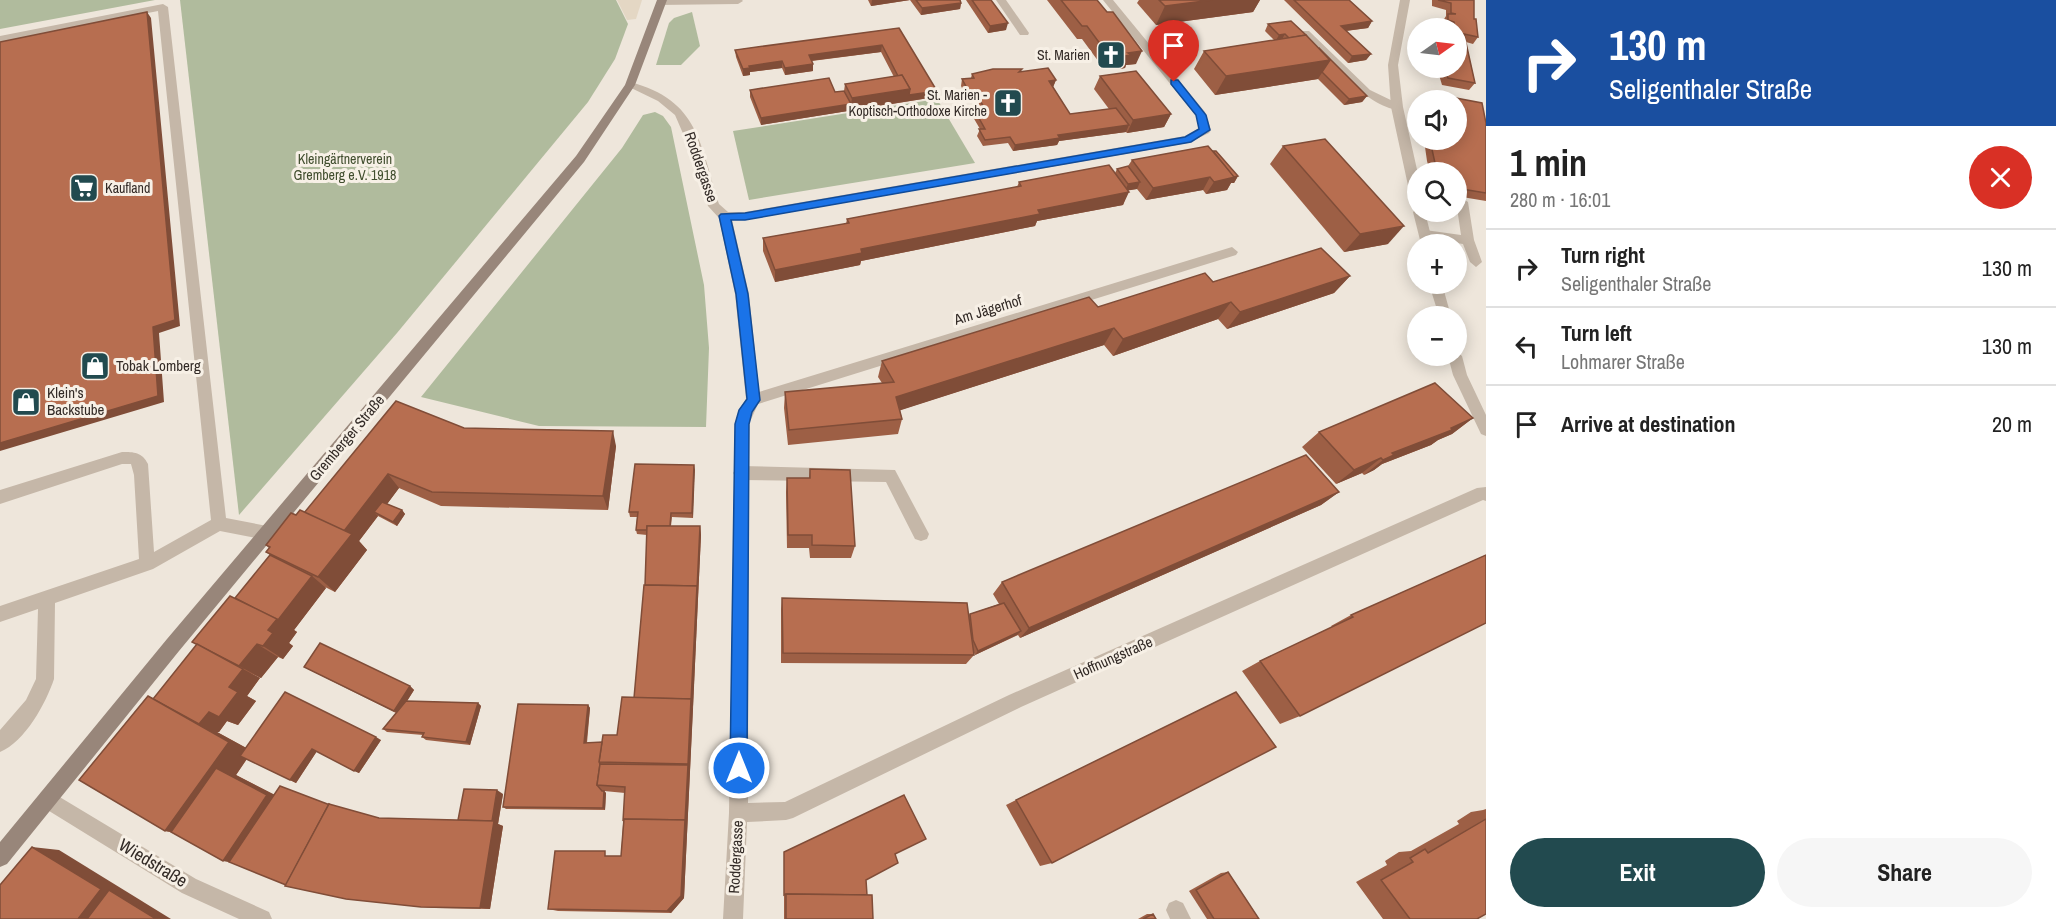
<!DOCTYPE html>
<meta charset="utf-8">
<style>
:root{--surface:#fff;--page:#f6f6f6;--text:#222;--muted:#767676;--line:#e0e0e0;--accent:#224a4f}
body{margin:0;font-family:"Archivo Narrow",sans-serif;background:var(--page);color:var(--text);height:100vh;display:flex;flex-direction:column;font-size:22px;white-space:nowrap}
*{box-sizing:border-box;margin:0}
p{font-size:20px;color:var(--muted)}
.icon{flex:none;width:33px;height:33px;fill:none;stroke:currentColor;stroke-width:2;stroke-linecap:round;stroke-linejoin:round}
.map{position:relative;flex:1;overflow:hidden}
.side{display:flex;flex-direction:column;background:var(--surface);width:570px}
.side>*{flex:none}
.hud{background:#1a4fa0;color:#fff;overflow:hidden}
.needle{width:39px;rotate:76deg}
.tools{position:absolute;left:1407px;top:18px;display:grid;gap:12px}
.tools a{display:grid;place-items:center;width:60px;height:60px;border-radius:50%;background:var(--surface);box-shadow:0 3px 15px #0003;font-size:30px}
.pin{position:absolute;display:grid;place-items:center;width:51px;height:51px;color:#fff;margin:-62px -26px;border-radius:50% 50% 50% 0;rotate:-45deg;box-shadow:0 0 6px #0007}
.pin .icon{rotate:45deg}
.me{position:absolute;width:66px;margin:-33px;rotate:0deg;stroke-linejoin:round;filter:drop-shadow(0 0 4px #0008)}
.turn{display:flex;align-items:center;gap:21px;height:126px;padding:0 24px;font-size:27px}
.turn .icon{width:78px;height:78px;stroke-width:2.5}
.turn b{display:block;font-size:42px;line-height:51px}
.round{display:grid;place-items:center;flex:none;width:63px;height:63px;border-radius:32px;background:var(--page)}
.overview{display:flex;align-items:center;justify-content:space-between;height:102px;padding:0 24px}
h1{font-size:36px;font-weight:700;line-height:45px}
.cta{display:flex;gap:12px;margin-top:auto;padding:12px 24px}
.cta a{flex:1;height:69px;border-radius:36px;background:var(--accent);color:#fff;font-size:24px;font-weight:700;line-height:69px;text-align:center}
.cta a+a{background:var(--page);color:var(--text)}
ul{padding:0;list-style:none}
li{display:flex;align-items:center;gap:18px;height:78px;padding:0 24px;border-top:2px solid var(--line)}
li div{flex:1}
li b{display:block;font-size:22px}
li em{font-style:normal}
main{display:flex;flex:1;min-height:0}
.map>svg:first-child{display:block}
.green{fill:#b0bb9d}
.plaza{fill:#e4d7c4}
.lines{fill:none;stroke-linecap:round;stroke-linejoin:round}
.lane{fill:#c5b7a8;fill-rule:evenodd}
.street{fill:#c5b7a8;fill-rule:evenodd}
.secondary{fill:#98867a;fill-rule:evenodd}
.wall{fill:#9d5f45}
.shaded-wall{fill:#804d38}
.building{fill:#b76e50;stroke:#804d38;stroke-width:1.5}
.route{fill:#1a73e8;stroke:#114b97;stroke-width:1.5}
.labels{text-anchor:middle;stroke-width:6;stroke-linejoin:round;paint-order:stroke}
.far-poi-label{font-size:14px;fill:#332b27;stroke:#f7f0e6;text-anchor:end}
.far-park-label{font-size:14px;fill:#414e2e;stroke:#f7f0e6}
.street-label{font-size:15px;fill:#332b27;stroke:#f7f0e6}
.poi-label{font-size:15px;fill:#332b27;stroke:#f7f0e6;text-anchor:start}
.near-street-label{font-size:18px;fill:#332b27;stroke:#f7f0e6}
</style>
<main>
<div class="map">
<svg width="1486" height="919" viewBox="0 0 1486 919">
<rect width="100%" height="100%" fill="#eee6db"/>
<!-- green -->
<g class="green">
<path d="M0 0H155L0 29Z"/>
<path d="M180 0H616L628 24 615 59 588 102 397 333 239 515Z"/>
<path d="M692 12 700 46 681 65H656L669 23 674 18Z"/>
<path d="M937 99 975 163 749 200 733 131Z"/>
<path d="M655 112 663 116 671 127 704 285 709 348 706 427 539 426 421 397 622 148 643 115Z"/>
</g>
<!-- plaza -->
<path class="plaza" d="M617 0H642L636 19 627 20Z"/>
<g class="lines">
<!-- lane -->
<g class="lane">
<path d="M661 0H742L743 1 738 4 658 5 656 3Z"/>
<path d="M996 0H1006L1029 33 1028 35H1020Z"/>
<path d="M163 4 168 7 226 518 267 526 273 528 275 533 273 538 267 540 220 531 153 569 55 603 54 679C46 703 25 742 0 752V730L26 700 36 679 38 609 0 622V606L139 559 134 475 131 464H122L0 504V490L122 452C134 452 142 452 148 464L154 552 211 520 158 11 0 42V36Z"/>
<path d="M1301 31H1309L1370 90 1401 105V109C1374 114 1320 54 1301 35Z"/>
<path d="M1462 198 1468 202 1474 240 1482 262 1476 267 1470 262 1463 244 1425 238 1419 234 1425 230 1461 235 1456 201Z"/>
<path d="M741 466 895 470 929 534 927 539 921 541 915 539 886 482 741 480 736 478 733 473 736 468Z"/>
<path d="M1176 900 1183 903 1191 919H1170L1166 910 1169 903Z"/>
</g>
<!-- street -->
<g class="street">
<path d="M1103 0H1113L1205 112 1211 130 1209 133 1188 143 745 220H732L749 294 759 392 1232 247 1238 252 1236 255 758 404 749 424 748 803 785 802 1009 695 1477 488 1486 487V501L1483 500 1021 707 793 818 786 820 747 822 743 919H723L729 813 735 424 739 410 746 399 735 294 719 218 708 206 691 152 675 115 658 101 625 85 630 82C699 100 700 144 719 204L728 212H745L1185 136 1199 128 1196 116Z"/>
<path d="M1400 0H1410L1398 65 1403 107 1418 174V208L1412 204 1391 107 1388 65Z"/>
<path d="M1418 208V212H1425L1433 244H1421L1413 212Z"/>
<path d="M1429 284H1442L1451 316H1439Z"/>
<path d="M1456 351 1462 356 1467 375 1486 415V436L1481 434 1453 375 1448 356H1456Z"/>
<path d="M48 790 196 879 269 912 272 919H239L182 893 41 806 39 799 41 792Z"/>
</g>
<!-- secondary -->
<path class="secondary" d="M657 0H667L635 85 584 162 179 651 7 864 0 867V842L167 639 576 156 625 85Z"/>
</g>
<!-- wall -->
<g class="wall">
<path d="M868 0H960L961 3 960 9 921 15 910 0 871 6Z"/>
<path d="M966 0H991L1006 30 988 33Z"/>
<path d="M1047 0H1097L1136 64 1126 65 1125 68 1119 69 1117 67 1104 69 1082 39H1077Z"/>
<path d="M1139 0H1260L1253 12 1156 25 1137 3Z"/>
<path d="M1284 0H1349L1372 21 1368 28 1346 31 1371 54 1366 60 1348 63Z"/>
<path d="M1432 0H1474V19L1478 37 1473 44 1466 42 1475 83 1469 90 1442 85 1437 68H1456V28H1449L1443 27V21L1446 16V10L1432 6Z"/>
<path d="M1291 21 1367 96 1362 102 1344 105 1318 79 1215 95 1194 69 1204 51 1274 40 1265 31 1268 24Z"/>
<path d="M899 28 935 97 761 125 750 97V90L835 92 844 91 845 84 894 77 881 52 812 61 813 64V71L785 75 782 68 750 72V75L743 76 736 57 735 50Z"/>
<path d="M1021 72 1056 80 1053 87 1070 114 1109 109 1094 89 1100 76 1171 114 1164 127 1127 133 1126 132 1059 141 1057 145 1013 151 1008 143 983 146 977 136 980 129 973 117 975 111 980 110 973 99 966 96 961 86 962 79 971 78 972 74Z"/>
<path d="M1486 123V201L1456 196V172H1430L1427 161 1424 140H1456Z"/>
<path d="M1283 146 1388 244 1344 252 1270 164Z"/>
<path d="M1213 151 1238 176 1234 183H1231L1227 190 1206 194 1203 190 1146 200 1137 189 1128 190 1123 205 1037 221 1035 226 861 261 860 265 775 282 763 251V238L846 224 847 219 1017 187 1019 182 1115 173 1117 169 1128 166 1132 160Z"/>
<path d="M1350 276 1334 293 1227 329 1218 319 1113 356 1104 345 900 410 902 419 898 434 788 445 784 408 785 392 882 383 878 377 882 361 1098 307 1213 282Z"/>
<path d="M1473 418 1452 434 1438 440 1431 445 1382 464 1374 470 1364 475 1362 473 1336 484 1302 447 1319 432Z"/>
<path d="M464 428 616 446 608 510 441 506 399 488 387 504 402 510 405 514 397 526 378 516 359 541 367 550 335 592 325 587 326 588 294 630 297 632 289 643 293 646 283 659 278 657 261 678 250 673 260 678 247 696 256 701 238 725 227 721 219 732H217L246 748 381 740 359 773 317 751 296 783 247 759 236 775 274 795 334 806 379 818 458 820 503 794 498 824 503 826 490 909 434 908 346 899 286 885 171 832 165 831 153 699 270 555 266 552 269 548 266 545 296 515 304 513Z"/>
<path d="M694 465 693 518 672 517 671 526H700L701 535 684 898 671 913 558 911 548 909 612 856H621L625 793 604 791 606 793 605 810 506 809 503 807 588 705 590 708 587 743 602 742 617 735 634 698 645 585 647 535 637 534 636 530 637 517H630L629 512Z"/>
<path d="M810 469 855 546 851 558H810L809 548H787L786 492 787 478H809Z"/>
<path d="M1339 492 1321 505 1020 638 1018 635 975 655 973 651 974 655 966 664 781 663V609L782 598 968 615 970 614 999 604 993 594 1002 582Z"/>
<path d="M1486 555 1300 716 1280 724 1242 671 1260 661 1332 627 1331 626 1351 615Z"/>
<path d="M304 667 410 686 414 690 407 701 478 703 481 706 470 745 426 740 422 737 423 735 387 732 383 729 396 713Z"/>
<path d="M1236 692 1052 863 1040 866 1006 805Z"/>
<path d="M1486 809V914L1477 919H1383L1356 882 1387 865 1385 861 1399 852 1411 851 1459 824 1457 821 1471 812 1483 810Z"/>
<path d="M784 852 866 880 867 895 873 919H784Z"/>
<path d="M1228 872 1259 919H1207L1189 891 1221 873Z"/>
<path d="M1147 914H1153L1156 919H1138Z"/>
</g>
<!-- shaded-wall -->
<g class="shaded-wall">
<path d="M872 0H910L871 6Z"/>
<path d="M1212 0H1260L1253 12 1156 25 1165 6Z"/>
<path d="M961 3 960 9 921 15 922 8Z"/>
<path d="M147 12 151 18 180 326 159 333 164 402 0 451V443L153 327Z"/>
<path d="M1372 21 1368 28 1336 32 1341 26Z"/>
<path d="M1008 23 1006 30 988 33 990 26Z"/>
<path d="M1285 34 1281 41 1275 42 1279 35Z"/>
<path d="M882 45 881 52 809 61V55Z"/>
<path d="M1142 51 1136 64 1126 65 1125 68 1119 69 1125 56 1128 53Z"/>
<path d="M1123 54 1117 67 1104 69 1109 56Z"/>
<path d="M1371 54 1366 60 1348 63 1352 56Z"/>
<path d="M1330 60 1318 79 1215 95 1226 76Z"/>
<path d="M782 61V68L750 72V75L743 76V69L749 66Z"/>
<path d="M813 64V71L785 75V68Z"/>
<path d="M1056 80 1053 87 1046 88 1049 81Z"/>
<path d="M910 89 937 91 935 97 761 125V118L851 104 852 98Z"/>
<path d="M1367 96 1362 102 1344 105 1349 99Z"/>
<path d="M1171 114 1164 127 1127 133 1133 120Z"/>
<path d="M1129 125 1126 132 1059 141 1057 145 1013 151 1015 145 1058 135Z"/>
<path d="M1238 176 1234 183H1231L1227 190 1206 194 1214 182Z"/>
<path d="M1210 177 1203 190 1146 200 1153 188Z"/>
<path d="M1140 182 1137 189 1125 191 1128 184Z"/>
<path d="M1129 192 1123 205 1037 221 1035 226 861 261 860 265 775 282V270L861 249 1038 210Z"/>
<path d="M1404 226 1388 244 1344 252 1360 234Z"/>
<path d="M1350 276 1334 293 1227 329 1240 312Z"/>
<path d="M1231 302 1218 319 1113 356 1123 339Z"/>
<path d="M1114 328 1104 345 892 413 896 397Z"/>
<path d="M1473 418 1452 434 1438 440 1431 445 1382 464 1374 470 1364 475 1392 453Z"/>
<path d="M613 431 616 446 608 510 603 496Z"/>
<path d="M1381 458 1362 473 1336 484 1354 470Z"/>
<path d="M694 465 695 470 693 518 692 513Z"/>
<path d="M388 474 399 488 379 515 374 512 378 516 359 541 367 550 335 592 318 577 343 532Z"/>
<path d="M1339 492 1321 505 1020 638 1029 628Z"/>
<path d="M402 510 405 514 397 526 393 522Z"/>
<path d="M700 526 701 535 698 598 697 589Z"/>
<path d="M312 576 326 588 294 630 297 632 289 643 293 646 283 659 263 646 268 630Z"/>
<path d="M697 586 698 598 693 709 691 701Z"/>
<path d="M1021 631 1017 635 975 655 978 651Z"/>
<path d="M257 644 278 657 261 678 239 666Z"/>
<path d="M243 669 260 678 247 696 256 701 238 725 227 721 219 732H217L252 751 236 775 285 800 243 865 223 861 192 836 165 831 148 696 174 707Z"/>
<path d="M410 686 414 690 399 714 394 711Z"/>
<path d="M691 699 693 709 684 898 671 913 667 911 685 820 688 765Z"/>
<path d="M478 703 481 706 470 745 466 742Z"/>
<path d="M588 705 590 708 586 746 584 743Z"/>
<path d="M376 737 381 740 359 773 354 771Z"/>
<path d="M312 749 317 751 296 783 290 780Z"/>
<path d="M497 790 503 794 498 824 503 826 490 909 480 908Z"/>
<path d="M604 791 606 793 605 810 603 808Z"/>
<path d="M32 847 59 850 171 919H78Z"/>
</g>
<!-- building -->
<g class="building">
<path d="M916 0H960L961 3 922 8Z"/>
<path d="M972 0H991L1008 23 990 26Z"/>
<path d="M1061 0H1097L1107 12H1113L1142 51 1128 53 1131 55 1125 56 1123 54 1109 56 1087 26H1082Z"/>
<path d="M1159 0H1212L1165 6Z"/>
<path d="M1294 0H1349L1372 21 1341 26 1371 54 1352 56Z"/>
<path d="M1438 0H1474V19H1476L1478 37 1464 34 1475 83 1448 78 1444 68H1456V28H1455L1454 22 1448 20V14H1456L1451 13V3Z"/>
<path d="M147 12 175 320 153 327 158 396 0 443V42Z"/>
<path d="M1291 21 1306 35 1289 38 1285 34 1279 35 1268 24Z"/>
<path d="M899 28 937 91 909 95 910 89 902 75 898 76 882 45 809 55 813 64 785 68 782 61 749 66 750 68 743 69 735 50Z"/>
<path d="M1306 35 1330 60 1226 76 1204 51Z"/>
<path d="M1319 48 1367 96 1349 99 1322 72 1330 60Z"/>
<path d="M1048 68 1056 80 1049 81 1070 114 1116 108 1129 125 1058 135 1060 138 1015 145 1010 137 985 140 979 129H985L975 111 985 109 975 92 968 90 962 79 974 78 972 74 993 69H1022L1019 72Z"/>
<path d="M1136 71 1171 114 1133 120 1100 76Z"/>
<path d="M902 75 910 89 852 98 845 84Z"/>
<path d="M829 78 835 92 844 91 851 104 761 118 750 90Z"/>
<path d="M1440 95 1482 103 1486 123V193L1456 188V172H1437L1433 154 1430 140H1456V100H1424Z"/>
<path d="M1325 139 1404 226 1360 234 1283 146Z"/>
<path d="M1208 146 1235 177 1214 182 1210 177 1153 188 1132 160Z"/>
<path d="M1213 151H1216L1238 176 1234 177Z"/>
<path d="M1109 165 1129 192 1038 210 1040 214 861 249 862 253 775 270 763 238 849 223 847 219 1021 186 1019 182Z"/>
<path d="M1128 166 1140 182 1128 184 1117 169Z"/>
<path d="M1321 248 1350 276 1240 312 1231 302 1123 339 1114 328 896 397 902 419 789 430 785 392 894 382 882 361 1089 297 1098 307 1205 273 1213 282Z"/>
<path d="M1435 383 1473 418 1451 428 1452 430 1392 453 1394 455 1383 460 1381 458 1354 470 1319 432Z"/>
<path d="M396 401 464 428 613 431 603 496 432 492 388 474 344 531 304 513Z"/>
<path d="M1306 455 1339 492 1029 628 1002 582Z"/>
<path d="M635 464 694 465 692 513H671L670 526H647V530H636L638 512H629Z"/>
<path d="M810 469 850 470 855 546 812 545V535H788L787 478H810Z"/>
<path d="M382 502 402 510 393 522 374 512Z"/>
<path d="M300 510 352 534 318 577 266 552 270 547 266 545 291 513 296 515Z"/>
<path d="M647 526H700L697 589V586L645 585Z"/>
<path d="M270 555 312 576 278 620 235 598Z"/>
<path d="M1486 555V623L1300 716 1260 661 1353 617 1351 615Z"/>
<path d="M644 585 697 586 691 701V699L634 698Z"/>
<path d="M230 596 277 619 268 630 273 633 263 646 257 644 239 666 192 642Z"/>
<path d="M782 598 967 603 974 655 783 653Z"/>
<path d="M1004 603 1021 631 978 651 973 640 970 614Z"/>
<path d="M320 643 410 686 394 711 304 667Z"/>
<path d="M197 644 243 669 229 687 238 692 219 717 209 712 199 724 153 699Z"/>
<path d="M285 692 376 737 354 771 312 749 290 780 240 756Z"/>
<path d="M1236 692 1276 747 1052 863 1016 800Z"/>
<path d="M148 696 229 742 165 831 79 780Z"/>
<path d="M622 697 691 699 688 764 599 762 603 735H617Z"/>
<path d="M406 701 478 703 466 742 422 737 424 733 383 729Z"/>
<path d="M518 704 588 705 584 743 602 742 599 762 600 764 597 785 602 791H604L603 808 503 807Z"/>
<path d="M600 764 688 765 685 821V820L624 819 623 821 625 787 597 785Z"/>
<path d="M216 768 267 795 223 861 171 832Z"/>
<path d="M280 786 330 805 329 804 286 885 229 862Z"/>
<path d="M464 789 497 790 492 821 458 820Z"/>
<path d="M904 795 926 839 895 854 898 863 866 880 867 895 786 894 784 895V852Z"/>
<path d="M329 804 379 818 494 821 480 908 421 907 346 899 285 886Z"/>
<path d="M624 819 685 820 681 896 667 911 548 909 555 851H605V856H621Z"/>
<path d="M1486 819V914L1477 919H1410L1381 880 1413 862 1410 858 1425 849 1428 853Z"/>
<path d="M32 847 101 889 78 919H0V885Z"/>
<path d="M1228 872 1259 919H1214L1196 890Z"/>
<path d="M109 890 156 919H87Z"/>
<path d="M786 894 872 895 873 919H786Z"/>
<path d="M1153 914 1156 919H1143Z"/>
</g>
<!-- route -->
<path class="route" d="M1171 80H1178L1206 115 1210 130 1191 142 745 220H731L748 294 760 400 752 412 749 424 747 768 745 773 739 776 733 773 730 768 735 424 739 410 747 399 736 294 719 216 721 214 745 213 1185 137 1199 129 1196 115 1171 84Z"/>
<!-- icons -->
<defs>
<g id="church-square" transform="scale(1.5)"><rect x="-9" y="-9" width="18" height="18" rx="4" fill="#224a4f" stroke="#f7f0e6"/><path d="M-1.2-6h2.4v3.5h3.3v2.4h-3.3V6h-2.4V-.1h-3.3v-2.4h3.3Z" fill="#fff"/></g>
<g id="supermarket-square" transform="scale(1.5)"><rect x="-9" y="-9" width="18" height="18" rx="4" fill="#224a4f" stroke="#f7f0e6"/><path d="M-6-5.5h2.5l.6 2H6L4.5 2H-2.5L-4.4-4H-6ZM-1.5 3.2a1.3 1.3 0 1 0 .1 0ZM3 3.2a1.3 1.3 0 1 0 .1 0Z" fill="#fff"/></g>
<g id="shop-square" transform="scale(1.5)"><rect x="-9" y="-9" width="18" height="18" rx="4" fill="#224a4f" stroke="#f7f0e6"/><path d="M-5-2.5h2.3a2.7 3.5 0 0 1 5.4 0H5L5.5 6h-11ZM-1.5-2.5h3a1.5 2.3 0 0 0-3 0Z" fill="#fff"/></g>
</defs>
<g fill-rule="evenodd">
<use href="#church-square" x="1111" y="55"/>
<use href="#church-square" x="1008" y="103"/>
<use href="#supermarket-square" x="84" y="188"/>
<use href="#shop-square" x="95" y="366"/>
<use href="#shop-square" x="26" y="402"/>
</g>
<g class="labels">
<!-- far-poi labels -->
<g class="far-poi-label">
<text x="1090" y="60">St. Marien</text>
<text x="987" y="100">St. Marien -<tspan x="987" dy="16">Koptisch-Orthodoxe Kirche</tspan></text>
<text x="105" y="193" text-anchor="start">Kaufland</text>
</g>
<!-- far-park labels -->
<g class="far-park-label">
<text x="345" y="164">Kleingärtnerverein<tspan x="345" dy="16">Gremberg e.V. 1918</tspan></text>
</g>
<!-- street labels -->
<g class="street-label">
<text transform="translate(701 167) rotate(71)" y="5">Roddergasse</text>
<text transform="translate(988 310) rotate(-17)" y="5">Am Jägerhof</text>
<text transform="translate(347 438) rotate(-50)" y="5">Gremberger Straße</text>
<text transform="translate(1113 658) rotate(-24)" y="5">Hoffnungstraße</text>
<text transform="translate(736 857) rotate(-87)" y="5">Roddergasse</text>
</g>
<!-- poi labels -->
<g class="poi-label">
<text x="116" y="371">Tobak Lomberg</text>
<text x="47" y="398">Klein's<tspan x="47" dy="17">Backstube</tspan></text>
</g>
<!-- near-street labels -->
<g class="near-street-label">
<text transform="translate(153 863) rotate(31)" y="6">Wiedstraße</text>
</g>
</g>
</svg>
<div class="tools">
<a><svg class="needle" viewBox="-14 -14 28 28"><path d="M0-13l5 13h-10z" fill="#e53935"/><path d="M0 13l5-13h-10z" fill="#767676"/></svg></a>
<a><svg class="icon" aria-label="sound" viewBox="0 0 24 24"><path d="M4 9h4l5-4v14l-5-4H4zM17 9q2 3 0 6"/></svg></a>
<a><svg class="icon" aria-label="search" viewBox="0 0 24 24"><circle cx="10" cy="10" r="6"/><path d="M15 15l6 6"/></svg></a>
<a>+</a>
<a>−</a>
</div>
<div class="pin" style="left:1174px;top:82px;background:#d93025"><svg class="icon" aria-label="arrive" viewBox="0 0 24 24"><path d="M6 21V4h12l-3 4 3 4H6"/></svg></div>
<svg class="me" style="left:739px;top:768px" viewBox="-20 -20 40 40"><circle r="17" fill="#1a73e8" stroke="#fff" stroke-width="3"/><path d="M0-11L8 9 0 5-8 9z" fill="#fff"/></svg>
</div>
<section class="side">
<div class="hud">
<div class="turn"><svg class="icon" aria-label="right" viewBox="0 0 24 24"><path d="M7 20v-9h11M14 6l5 5-5 5"/></svg><div><b>130 m</b>Seligenthaler Straße</div></div>
</div>
<div class="overview"><div><h1>1 min</h1><p>280 m · 16:01</p></div><a class="round" style="background:#d93025;color:#fff"><svg class="icon" aria-label="close" viewBox="0 0 24 24"><path d="M6 6l12 12M18 6L6 18"/></svg></a></div>
<ul>
<li><svg class="icon" aria-label="right" viewBox="0 0 24 24"><path d="M7 20v-9h11M14 6l5 5-5 5"/></svg><div><b>Turn right</b><p>Seligenthaler Straße</p></div><em>130 m</em></li>
<li><svg class="icon" aria-label="left" viewBox="0 0 24 24"><path d="M17 20v-9H6M10 6l-5 5 5 5"/></svg><div><b>Turn left</b><p>Lohmarer Straße</p></div><em>130 m</em></li>
<li><svg class="icon" aria-label="arrive" viewBox="0 0 24 24"><path d="M6 21V4h12l-3 4 3 4H6"/></svg><div><b>Arrive at destination</b></div><em>20 m</em></li>
</ul>
<div class="cta"><a>Exit</a><a>Share</a></div>
</section>
</main>
